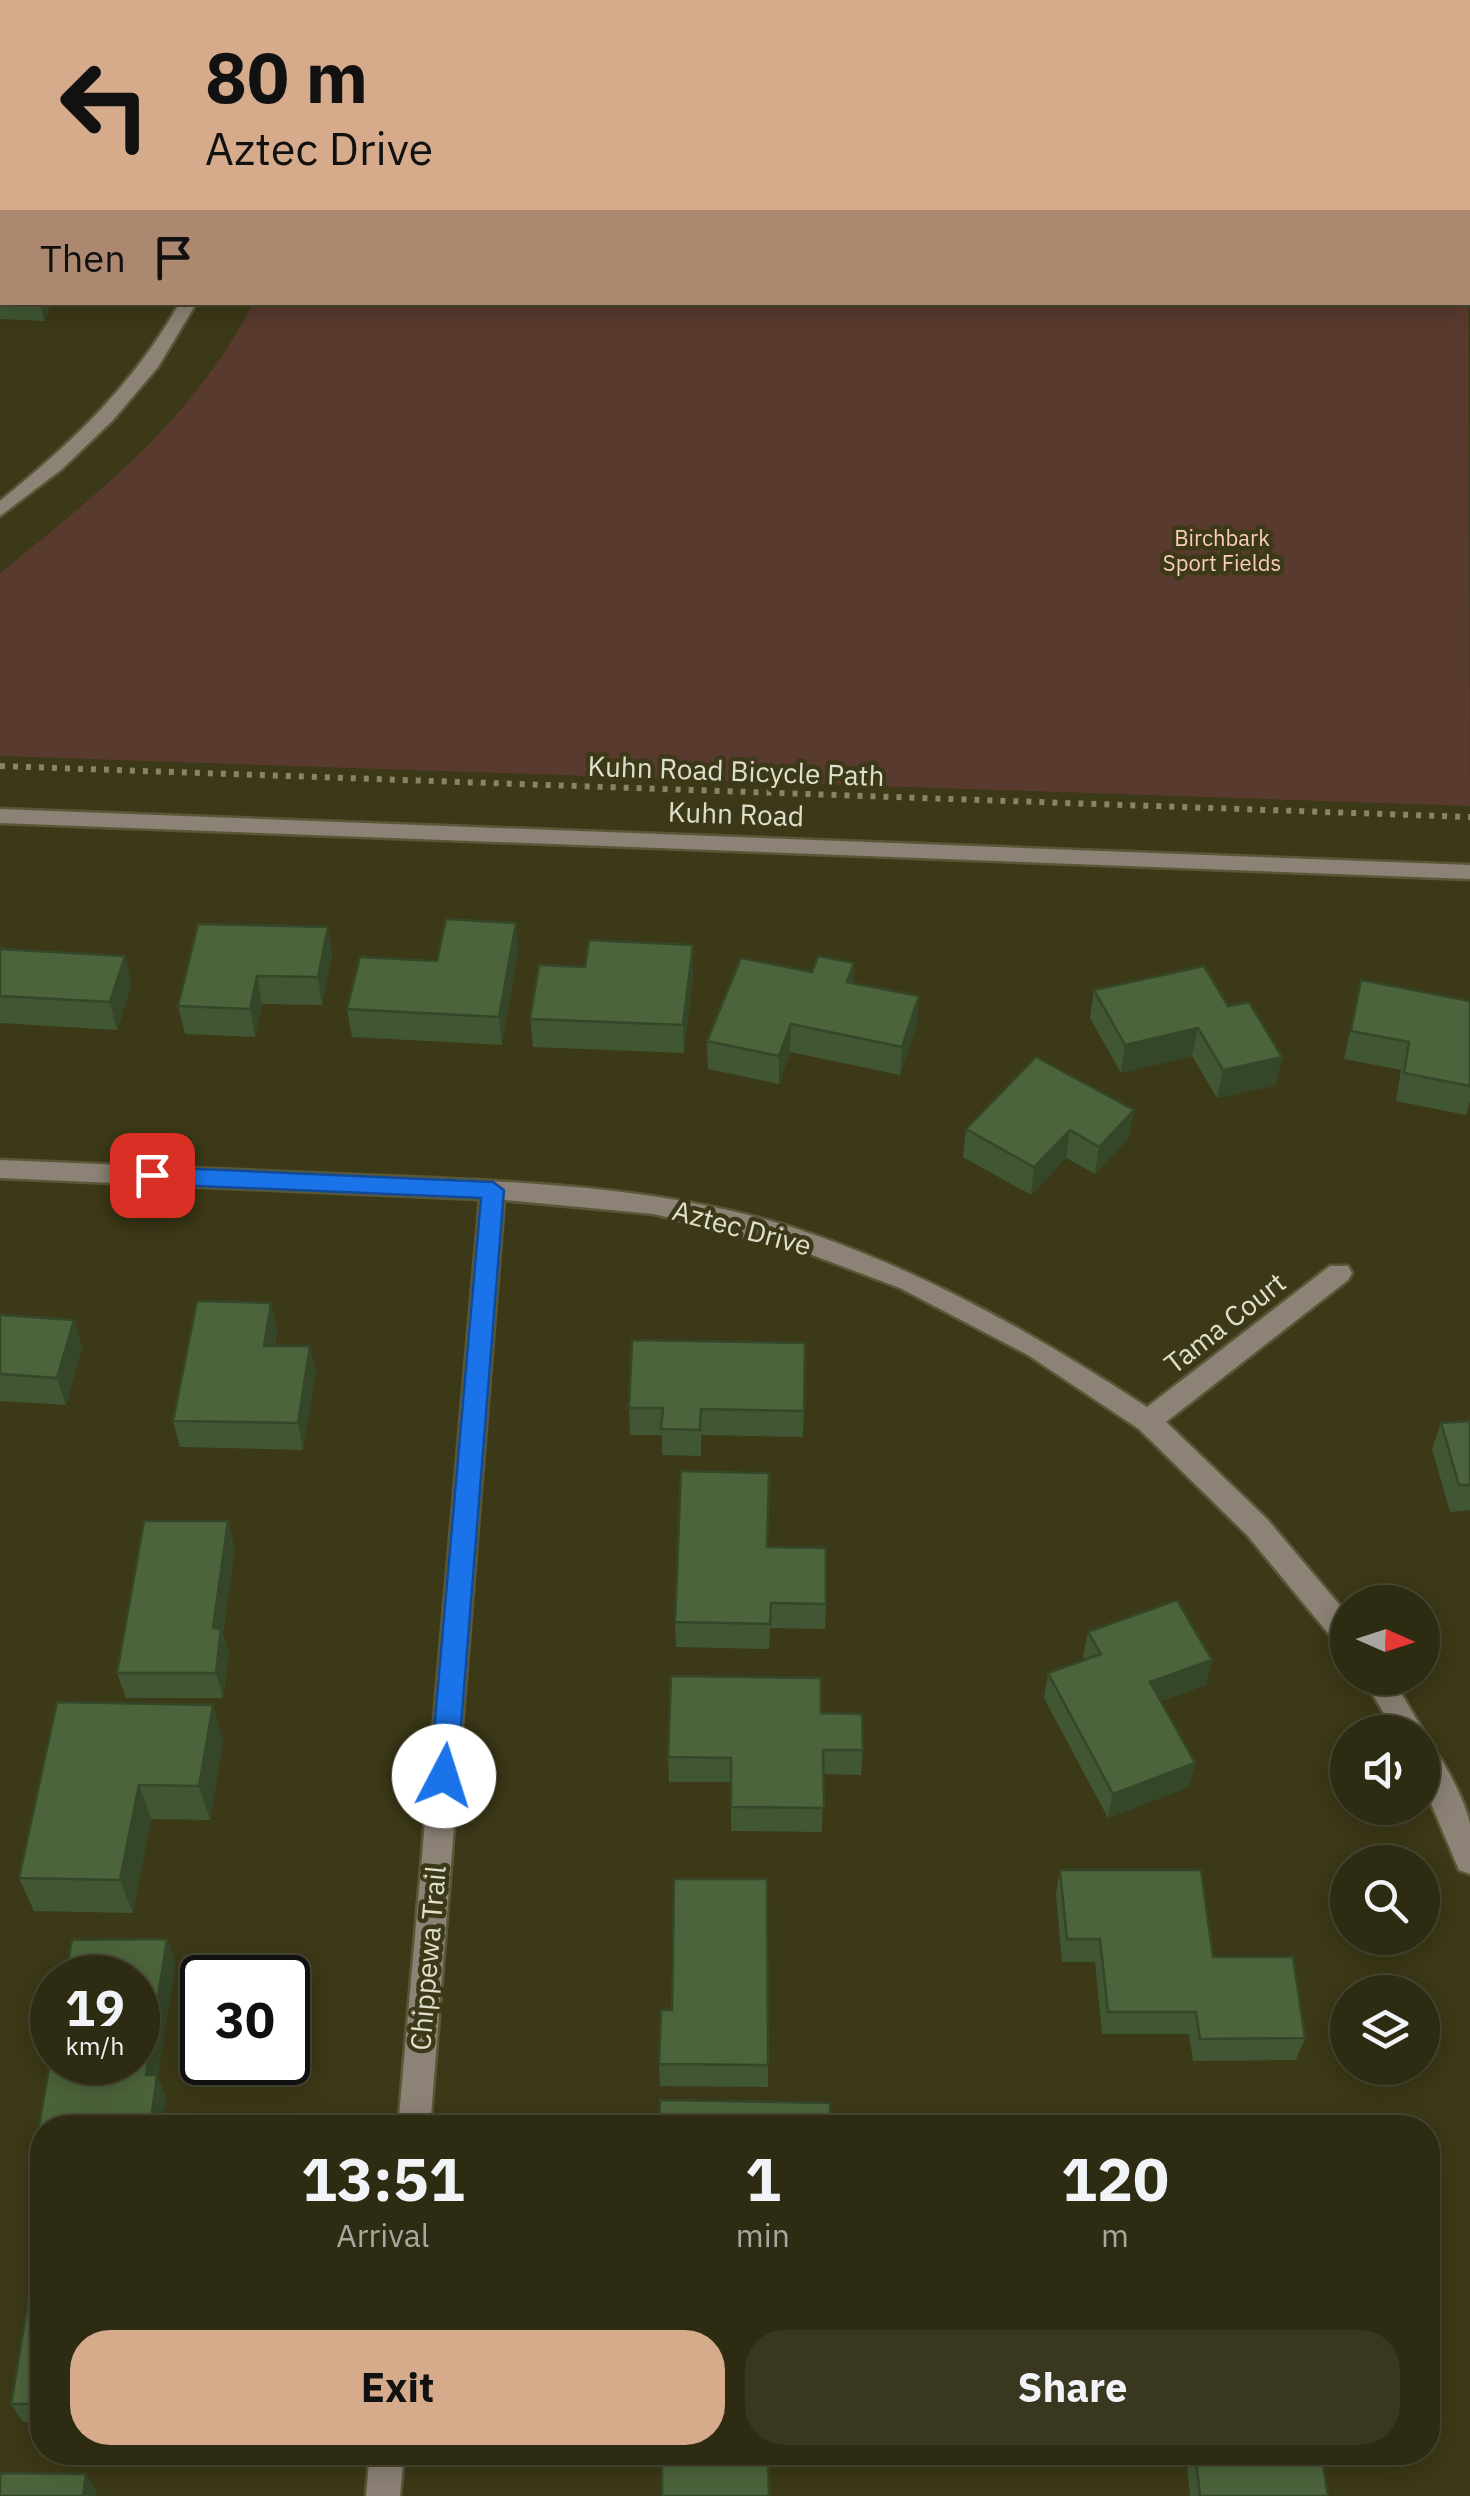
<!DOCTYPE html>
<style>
:root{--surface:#2d2b12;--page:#393720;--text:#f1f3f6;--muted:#a7a79f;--line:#484732;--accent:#d6ab8b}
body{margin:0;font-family:"IBM Plex Sans",sans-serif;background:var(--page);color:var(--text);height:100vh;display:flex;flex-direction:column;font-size:38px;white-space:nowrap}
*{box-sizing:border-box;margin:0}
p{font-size:32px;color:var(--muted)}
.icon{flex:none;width:55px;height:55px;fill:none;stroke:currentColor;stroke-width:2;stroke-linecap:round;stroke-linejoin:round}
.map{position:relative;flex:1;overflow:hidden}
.drawer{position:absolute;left:30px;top:2115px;width:1410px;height:350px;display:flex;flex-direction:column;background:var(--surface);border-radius:40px;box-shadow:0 5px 25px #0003,0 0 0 2px var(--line)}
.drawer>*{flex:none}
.banner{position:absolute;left:0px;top:0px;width:1470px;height:305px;box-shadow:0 5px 25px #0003,0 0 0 2px var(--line);background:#d6ab8b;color:#111;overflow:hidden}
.needle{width:65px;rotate:93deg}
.buttons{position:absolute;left:1330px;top:1585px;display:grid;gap:20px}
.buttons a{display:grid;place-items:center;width:110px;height:110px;border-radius:50%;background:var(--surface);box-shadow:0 5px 25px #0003,0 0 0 2px var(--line);font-size:50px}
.speed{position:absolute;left:30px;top:1955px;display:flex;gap:20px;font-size:50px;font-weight:700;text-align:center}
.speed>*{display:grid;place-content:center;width:130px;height:130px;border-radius:50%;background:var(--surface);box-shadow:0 5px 25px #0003,0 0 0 2px var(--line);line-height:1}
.speed small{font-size:25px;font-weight:400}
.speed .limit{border:5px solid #111;border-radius:15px;background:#fff;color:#111}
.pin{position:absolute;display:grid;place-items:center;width:85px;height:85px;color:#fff;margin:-42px;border-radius:20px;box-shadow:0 5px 15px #0006}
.me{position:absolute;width:110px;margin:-55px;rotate:5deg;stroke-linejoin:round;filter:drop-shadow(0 0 8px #0008)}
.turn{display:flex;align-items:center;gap:35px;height:210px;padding:0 40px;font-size:45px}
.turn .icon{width:130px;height:130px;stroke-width:2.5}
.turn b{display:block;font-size:70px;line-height:85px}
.then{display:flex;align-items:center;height:95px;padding:0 40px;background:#0003;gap:20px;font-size:38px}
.eta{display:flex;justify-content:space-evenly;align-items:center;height:170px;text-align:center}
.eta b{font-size:60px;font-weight:800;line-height:70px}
.cta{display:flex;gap:20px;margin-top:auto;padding:20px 40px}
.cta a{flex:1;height:115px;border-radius:40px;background:var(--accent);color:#111;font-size:40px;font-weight:800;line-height:115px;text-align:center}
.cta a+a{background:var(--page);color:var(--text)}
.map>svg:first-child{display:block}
.green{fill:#593a2e}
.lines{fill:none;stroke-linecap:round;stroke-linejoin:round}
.minor-casing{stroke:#5a5738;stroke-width:5}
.path{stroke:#868469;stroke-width:6;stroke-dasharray:5 8;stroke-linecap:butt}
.minor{fill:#8c8275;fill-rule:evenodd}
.wall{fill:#415633}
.shaded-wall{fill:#354629}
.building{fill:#4c643b;stroke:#354629;stroke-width:2.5}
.route{fill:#1a73e8;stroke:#114b97;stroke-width:2.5}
.labels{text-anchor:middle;stroke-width:9;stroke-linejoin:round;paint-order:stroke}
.far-park-label{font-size:22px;fill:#fccdba;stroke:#3c3918}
.street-label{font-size:28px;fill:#e0dfcc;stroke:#3c3918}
</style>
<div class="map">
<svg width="1470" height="2496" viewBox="0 0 1470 2496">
<rect width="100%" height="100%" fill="#3c3918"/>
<!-- green -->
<path class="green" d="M1468 200 1470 806 0 756V573C99 493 195 418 253 303L1468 302Z"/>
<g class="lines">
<!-- minor casing -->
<g class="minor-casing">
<g id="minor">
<path d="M630 0H646V2H631Z"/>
<path d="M1148 0H1164L1165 2H1150Z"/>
<rect x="1468" y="63" width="2" height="10"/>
<rect x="0" y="221" width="2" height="10"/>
<path d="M180 302H197L158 367 113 420 62 469 0 516V501C72 443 135 383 180 302Z"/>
<path d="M0 809 1470 865V879L0 823Z"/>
<path d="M0 1160C126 1165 252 1171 378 1176 523 1182 674 1186 812 1234 933 1276 1040 1337 1147 1407L1330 1266H1348L1352 1273 1348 1280 1166 1422 1267 1519 1348 1615V1648L1338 1645 1247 1535 1139 1429 1028 1355 900 1288 799 1250 654 1214 504 1200 430 2128H398L480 1199 0 1178Z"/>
<path d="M1363 1678H1392L1424 1732 1422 1736V1732H1395Z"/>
<path d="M1422 1741C1441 1748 1466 1804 1470 1824 1470 1839 1470 1858 1470 1874L1459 1870 1422 1782Z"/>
<path d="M370 2452H404L400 2496H366Z"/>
</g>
</g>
<!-- path -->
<path class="path" d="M0 766 1470 817"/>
<!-- minor -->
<use href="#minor" class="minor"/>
</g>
<!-- wall -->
<g class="wall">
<path d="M1253 0H1323L1322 2H1254Z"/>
<path d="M1434 0H1470V16H1468V2H1434Z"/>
<rect x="0" y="8" width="2" height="56"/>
<path d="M0 254H2V302H52L44 321 0 319Z"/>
<path d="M328 927 332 955 322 1005 262 1004 255 1037 185 1034 178 1006Z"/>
<path d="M0 949 132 984 117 1030 0 1023Z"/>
<path d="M518 951 502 1045 352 1037 347 1009 437 961Z"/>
<path d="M854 963 853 983 917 1025 900 1075 790 1052 779 1084 708 1069 707 1041 812 972Z"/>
<path d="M693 973 684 1053 533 1047 530 1019Z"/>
<path d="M1361 980 1470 1001V1101L1466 1115 1396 1101 1401 1070 1344 1059Z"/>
<path d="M1094 990 1228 1006 1282 1057 1276 1085 1217 1098 1192 1056 1121 1073 1090 1018Z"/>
<path d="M1036 1057 1129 1138 1095 1174 1066 1158 1031 1195 963 1157 966 1129Z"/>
<path d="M271 1303 277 1330 275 1346 316 1373 303 1450 180 1447 173 1421Z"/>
<path d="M0 1315 74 1320 82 1347 66 1405 0 1401Z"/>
<path d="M629 1408 804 1411 803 1437 701 1435V1456L662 1455V1435H630Z"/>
<path d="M1470 1421V1510L1450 1512 1432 1449 1441 1423Z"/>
<path d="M235 1547 223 1633 229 1654 223 1698H126L117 1673Z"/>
<path d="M767 1547 826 1604 825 1629 770 1628 769 1649 676 1647 675 1622Z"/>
<path d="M1088 1632 1206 1685 1161 1701 1195 1763 1189 1787 1108 1818 1044 1698 1048 1673 1085 1660 1083 1657Z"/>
<path d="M57 1702 223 1740 210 1820 151 1819 133 1913 34 1911 19 1878Z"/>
<path d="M821 1713 863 1750 861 1775 823 1774 822 1832 731 1831V1782H669L668 1757Z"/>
<path d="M1060 1870 1213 1957 1305 2038 1296 2060 1193 2061 1189 2034H1102L1095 1962H1062L1056 1894Z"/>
<path d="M672 2010 768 2065V2087L660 2086 659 2064Z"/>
<path d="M42 2219V2422H23L11 2404Z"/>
<path d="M1186 2452H1321L1328 2496H1190Z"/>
</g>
<!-- shaded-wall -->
<g class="shaded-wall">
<path d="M40 302H52L44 321Z"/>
<path d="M516 923 518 951 502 1045 499 1017Z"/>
<path d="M328 927 332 955 322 1005 318 977Z"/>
<path d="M693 945V973L684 1053 683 1025Z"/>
<path d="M125 956 132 984 117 1030 110 1002Z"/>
<path d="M854 963 853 991 847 982Z"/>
<path d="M257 976 262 1004 255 1037 250 1009Z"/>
<path d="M919 996 917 1025 900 1075 902 1047Z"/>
<path d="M791 1024 790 1052 779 1084V1056Z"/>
<path d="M1198 1028 1192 1056 1121 1073 1125 1045Z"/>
<path d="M1282 1057 1276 1085 1217 1098 1223 1070Z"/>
<path d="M1134 1110 1129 1138 1095 1174 1099 1147Z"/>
<path d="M1070 1130 1066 1158 1031 1195 1034 1167Z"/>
<path d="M271 1303 277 1330 270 1373 264 1346Z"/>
<path d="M74 1320 82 1347 66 1405 57 1378Z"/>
<path d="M310 1346 316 1373 303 1450 298 1423Z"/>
<path d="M228 1521 235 1547 223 1633 229 1654 223 1698 216 1673 213 1628Z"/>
<path d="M1212 1660 1206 1685 1144 1707 1150 1682Z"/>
<path d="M213 1705 223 1740 210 1820 199 1786Z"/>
<path d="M1195 1763 1189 1787 1108 1818 1113 1794Z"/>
<path d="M139 1785 151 1819 133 1913 120 1880Z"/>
<path d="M167 1939 176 1962 158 2077 166 2097 162 2128H150L146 2075Z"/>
<path d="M86 2474 97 2491 96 2496H83Z"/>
</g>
<!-- building -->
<g class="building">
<path d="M335 0H418L419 2H336Z"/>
<path d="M453 0H541L540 2H452Z"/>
<rect x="0" y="8" width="2" height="30"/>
<rect x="0" y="254" width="2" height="38"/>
<path d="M446 919 516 923 499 1017 347 1009 360 957 437 961Z"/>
<path d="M198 924 328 927 318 977 257 976 250 1009 178 1006Z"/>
<path d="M589 940 693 945 683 1025 530 1019 539 965 585 967Z"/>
<path d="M0 949 125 956 110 1002 0 996Z"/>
<path d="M818 956 854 963 847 982 919 996 902 1047 791 1024 779 1056 707 1041 741 958 812 972Z"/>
<path d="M1204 966 1228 1006 1249 1002 1282 1057 1223 1070 1198 1028 1125 1045 1094 990Z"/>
<path d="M1361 980 1470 1001V1086L1404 1073 1409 1042 1351 1031Z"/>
<path d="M1036 1057 1134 1110 1099 1147 1070 1130 1034 1167 966 1129Z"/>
<path d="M197 1301 271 1303 264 1346H310L298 1423 173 1421Z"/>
<path d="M0 1315 74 1320 57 1378 0 1374Z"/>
<path d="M632 1340 805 1343 804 1411 701 1409 700 1430 661 1429 663 1408H629Z"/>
<path d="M1470 1421V1485H1459L1441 1423Z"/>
<path d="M681 1471 769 1473 767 1547 826 1548V1604L771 1603 770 1624 675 1622Z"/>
<path d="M144 1521H228L213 1628 221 1629 216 1673H117Z"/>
<path d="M1177 1600 1212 1660 1150 1682 1195 1763 1113 1794 1048 1673 1101 1654 1088 1632Z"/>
<path d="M671 1676 821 1678V1713L862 1714 863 1750H823L824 1808 731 1807V1758L668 1757Z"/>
<path d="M57 1702 213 1705 199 1786 139 1785 120 1880 19 1878Z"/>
<path d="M1060 1870H1201L1213 1957H1293L1305 2038 1200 2039 1196 2012H1108L1100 1939H1067Z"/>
<path d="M674 1879H767L768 2065 659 2064 661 2010H672Z"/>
<path d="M167 1939 146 2075H157L150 2128H42V2131H38L52 2052V2062H138V1978H65L72 1940Z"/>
<path d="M660 2100 830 2103 831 2128H659Z"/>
<path d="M42 2219V2404H11Z"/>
<path d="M662 2452H768L769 2496H662Z"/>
<path d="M1195 2452H1321L1328 2496H1200Z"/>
<path d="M0 2473 86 2474 83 2496H0Z"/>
</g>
<!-- route -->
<path class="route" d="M152 1167 493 1182 504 1190 457 1776 453 1784 444 1788 434 1784 430 1776 481 1198 152 1184 141 1175Z"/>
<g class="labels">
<!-- far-park labels -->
<g class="far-park-label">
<text x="1222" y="546">Birchbark<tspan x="1222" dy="25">Sport Fields</tspan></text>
</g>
<!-- street labels -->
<g class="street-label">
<text transform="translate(736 771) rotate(2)" y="10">Kuhn Road Bicycle Path</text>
<text transform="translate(736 814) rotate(2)" y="10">Kuhn Road</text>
<text transform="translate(742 1228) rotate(15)" y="10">Aztec Drive</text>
<text transform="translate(1225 1323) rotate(-38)" y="10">Tama Court</text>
<text transform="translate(428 1958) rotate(-85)" y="10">Chippewa Trail</text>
</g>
</g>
</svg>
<div class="buttons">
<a><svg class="needle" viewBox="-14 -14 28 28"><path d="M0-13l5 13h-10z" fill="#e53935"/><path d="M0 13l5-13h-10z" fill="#a7a79f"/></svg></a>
<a><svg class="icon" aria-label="sound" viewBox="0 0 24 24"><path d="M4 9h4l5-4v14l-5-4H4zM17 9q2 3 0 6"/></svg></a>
<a><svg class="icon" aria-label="search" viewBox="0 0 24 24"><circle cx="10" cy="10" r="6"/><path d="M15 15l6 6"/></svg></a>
<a><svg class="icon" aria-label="layers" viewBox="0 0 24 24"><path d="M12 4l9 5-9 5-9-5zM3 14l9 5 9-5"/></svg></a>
</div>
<div class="speed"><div>19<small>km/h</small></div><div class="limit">30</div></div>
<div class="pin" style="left:152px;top:1175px;background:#d93025"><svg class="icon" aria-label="arrive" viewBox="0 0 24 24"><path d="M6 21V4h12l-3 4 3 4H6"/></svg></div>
<svg class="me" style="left:444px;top:1776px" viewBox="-20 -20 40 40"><circle r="19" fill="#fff"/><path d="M0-13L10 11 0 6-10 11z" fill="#1a73e8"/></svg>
<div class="banner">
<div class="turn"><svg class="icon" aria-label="left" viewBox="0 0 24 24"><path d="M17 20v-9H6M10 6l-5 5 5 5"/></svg><div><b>80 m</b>Aztec Drive</div></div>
<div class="then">Then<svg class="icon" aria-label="arrive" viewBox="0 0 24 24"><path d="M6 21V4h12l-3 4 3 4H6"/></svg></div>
</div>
<section class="drawer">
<div class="eta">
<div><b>13:51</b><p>Arrival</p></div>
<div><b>1</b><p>min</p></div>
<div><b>120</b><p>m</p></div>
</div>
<div class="cta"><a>Exit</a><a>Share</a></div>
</section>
</div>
